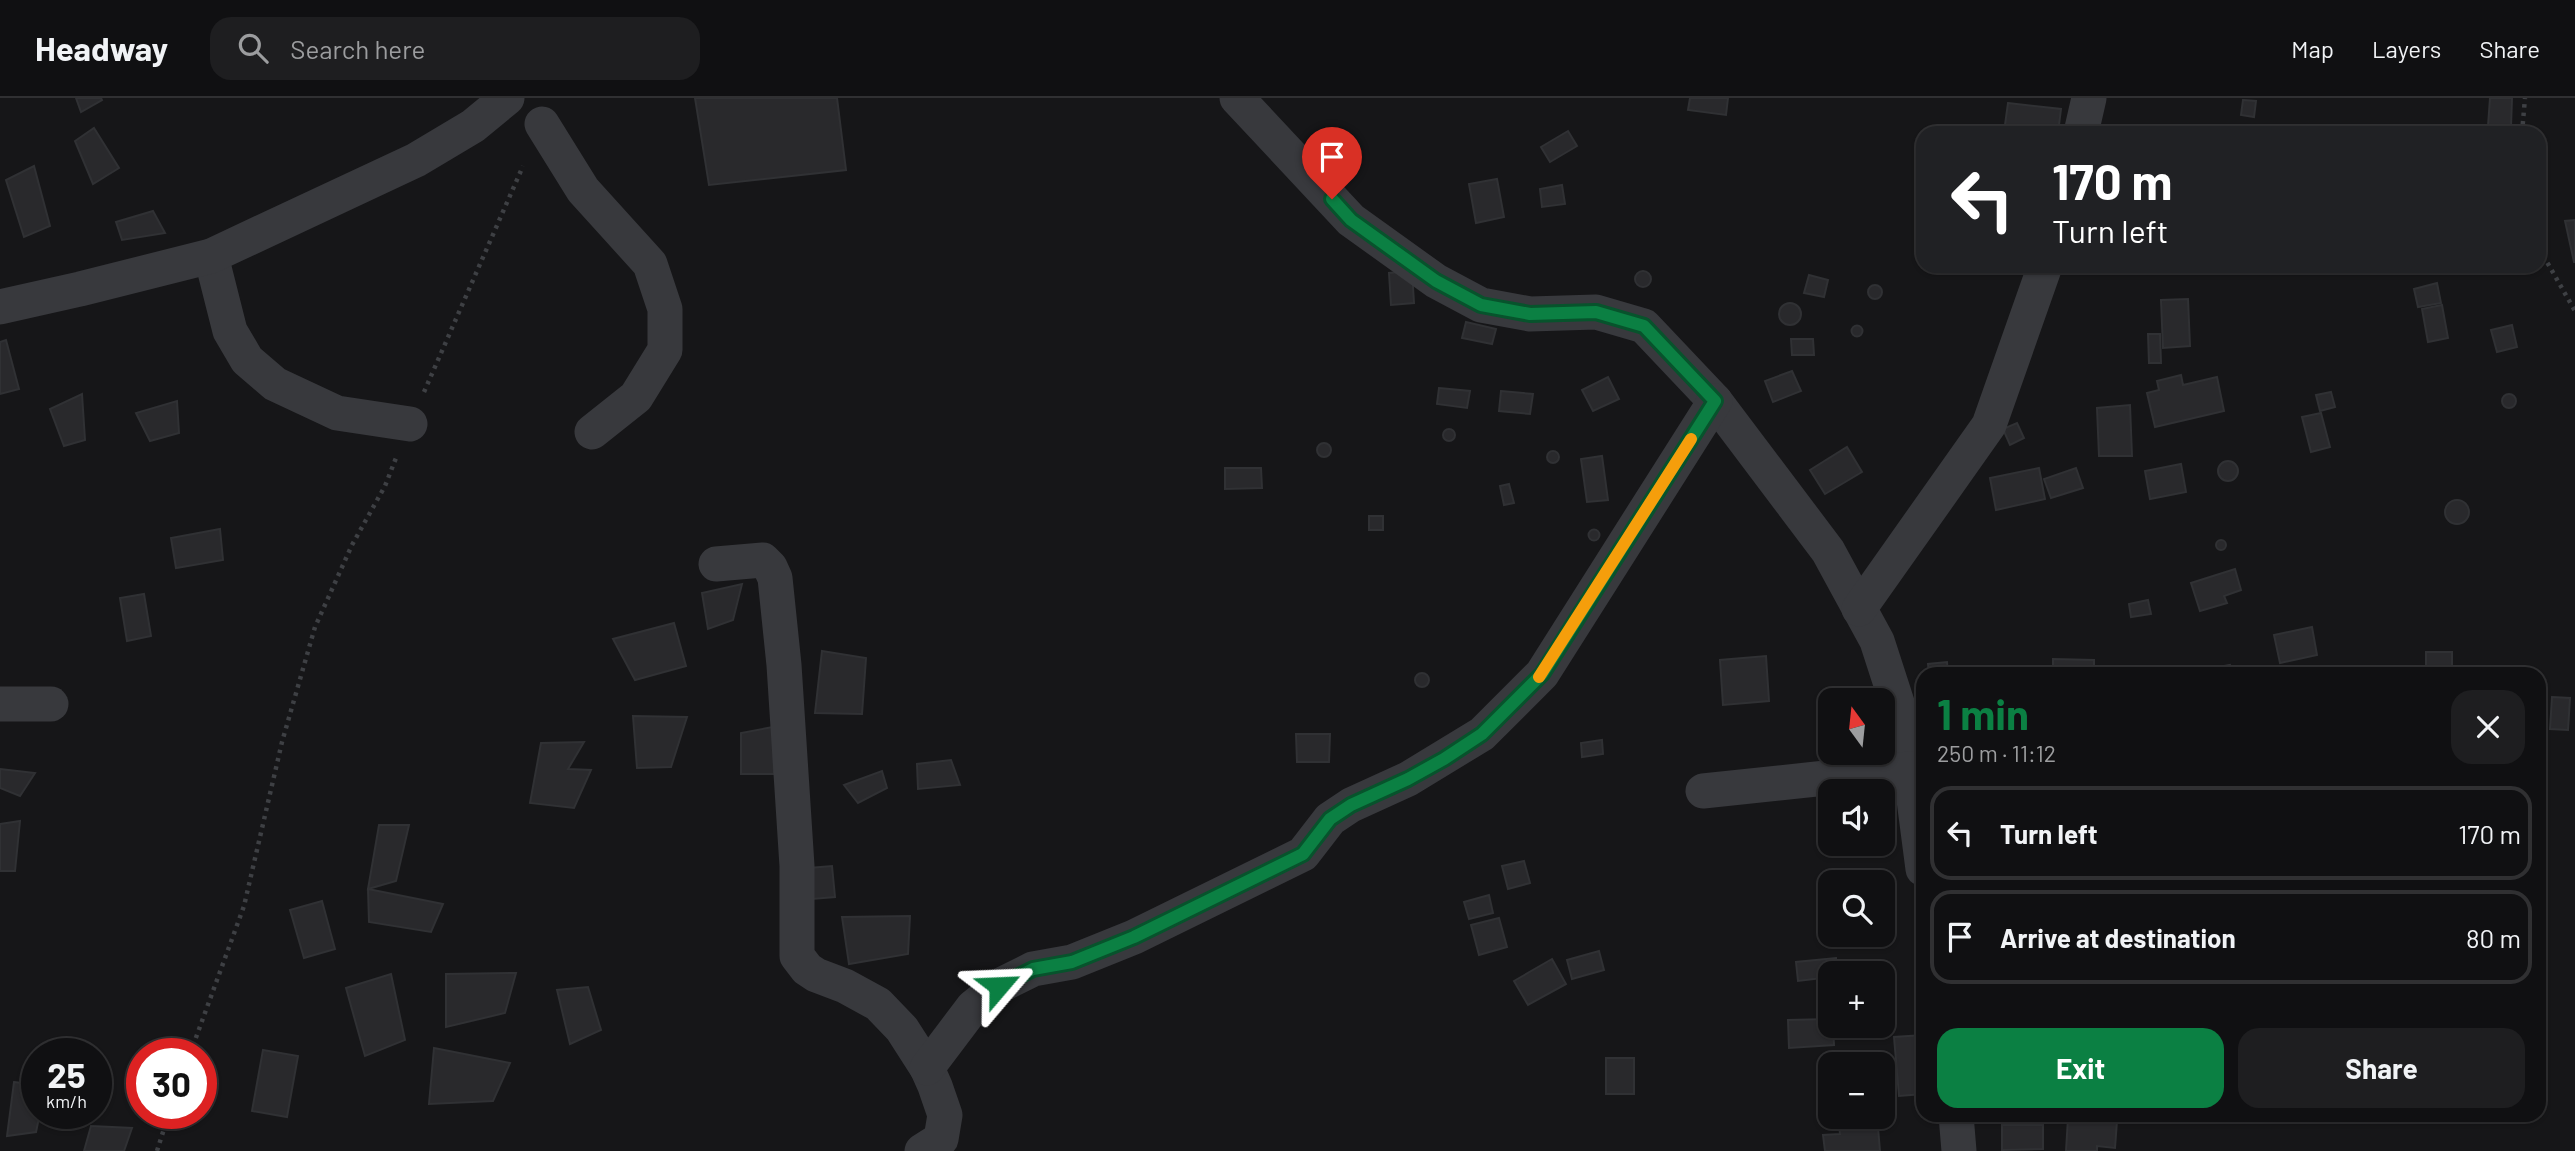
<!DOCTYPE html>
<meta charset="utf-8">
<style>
:root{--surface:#101012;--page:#1e1e20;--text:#f1f3f6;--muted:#9c9d9f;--line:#303032;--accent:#0b8043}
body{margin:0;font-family:Barlow,sans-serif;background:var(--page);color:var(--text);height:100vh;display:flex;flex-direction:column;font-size:26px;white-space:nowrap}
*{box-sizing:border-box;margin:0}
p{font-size:23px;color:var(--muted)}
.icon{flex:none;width:38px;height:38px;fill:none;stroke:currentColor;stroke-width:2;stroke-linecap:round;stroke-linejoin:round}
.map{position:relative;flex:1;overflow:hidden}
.sheet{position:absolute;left:1916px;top:569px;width:630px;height:455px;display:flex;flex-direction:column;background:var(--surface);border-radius:21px;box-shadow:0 2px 5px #0004,0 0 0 2px var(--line)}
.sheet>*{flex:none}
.top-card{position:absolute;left:1916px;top:28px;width:630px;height:147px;border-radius:21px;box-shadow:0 2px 5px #0004,0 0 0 2px var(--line);background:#202124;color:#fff;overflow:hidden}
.needle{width:46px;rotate:345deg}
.fabs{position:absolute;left:1818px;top:590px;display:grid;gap:14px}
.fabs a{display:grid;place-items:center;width:77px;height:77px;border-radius:14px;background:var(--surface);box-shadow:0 2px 5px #0004,0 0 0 2px var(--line);font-size:35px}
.speed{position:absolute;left:21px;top:940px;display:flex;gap:14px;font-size:35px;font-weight:700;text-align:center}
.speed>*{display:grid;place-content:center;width:91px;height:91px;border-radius:50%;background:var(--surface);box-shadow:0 2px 5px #0004,0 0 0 2px var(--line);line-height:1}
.speed small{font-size:18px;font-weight:400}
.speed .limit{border:10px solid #d22;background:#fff;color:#111}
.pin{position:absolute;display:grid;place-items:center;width:60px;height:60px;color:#fff;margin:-72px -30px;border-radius:50% 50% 50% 0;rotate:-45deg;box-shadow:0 0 7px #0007}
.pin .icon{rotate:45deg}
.me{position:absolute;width:77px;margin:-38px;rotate:64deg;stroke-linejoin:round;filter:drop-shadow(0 0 5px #0008)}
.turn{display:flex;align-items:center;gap:24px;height:147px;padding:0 21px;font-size:32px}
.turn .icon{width:91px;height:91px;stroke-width:2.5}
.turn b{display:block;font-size:49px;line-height:60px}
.round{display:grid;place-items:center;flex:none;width:74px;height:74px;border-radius:21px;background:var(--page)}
.headline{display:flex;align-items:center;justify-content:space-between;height:119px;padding:0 21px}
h1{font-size:42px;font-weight:700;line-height:52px;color:var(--accent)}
.cta{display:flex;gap:14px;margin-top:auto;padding:14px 21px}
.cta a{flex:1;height:80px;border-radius:21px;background:var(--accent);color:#fff;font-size:28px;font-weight:700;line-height:80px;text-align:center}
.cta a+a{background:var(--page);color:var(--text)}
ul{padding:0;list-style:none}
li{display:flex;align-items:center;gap:21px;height:94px;margin:0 14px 10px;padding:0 7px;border:4px solid var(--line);border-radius:21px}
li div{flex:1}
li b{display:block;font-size:26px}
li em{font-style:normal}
header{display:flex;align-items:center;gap:42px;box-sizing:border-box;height:98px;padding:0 35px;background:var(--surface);border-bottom:2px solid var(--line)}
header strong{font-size:33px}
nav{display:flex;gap:38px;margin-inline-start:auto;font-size:24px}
.search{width:490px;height:63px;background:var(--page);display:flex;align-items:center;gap:18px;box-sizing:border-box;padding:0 24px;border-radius:21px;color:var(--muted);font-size:26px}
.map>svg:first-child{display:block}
.building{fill:#29292c;stroke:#303134;stroke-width:2}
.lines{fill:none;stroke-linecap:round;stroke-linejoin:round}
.path{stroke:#3e4044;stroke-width:4.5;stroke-dasharray:3.5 5;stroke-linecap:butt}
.street{stroke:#38393d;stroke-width:35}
.route-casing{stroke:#07532c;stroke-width:18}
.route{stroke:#0b8043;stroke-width:12}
.slow{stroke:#f59e0b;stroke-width:12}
</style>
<header>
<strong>Headway</strong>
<div class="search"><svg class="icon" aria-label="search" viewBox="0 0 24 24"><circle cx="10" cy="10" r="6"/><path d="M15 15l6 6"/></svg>Search here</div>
<nav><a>Map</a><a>Layers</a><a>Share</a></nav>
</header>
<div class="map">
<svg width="2575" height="1053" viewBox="0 0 2575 1053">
<rect width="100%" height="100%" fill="#161618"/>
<!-- building -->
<g class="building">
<path d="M76 0H101L102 2 81 14Z"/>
<path d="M695 0H837L846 72 709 87Z"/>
<path d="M1690 0H1728L1726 17 1688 12Z"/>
<path d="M2490 0H2512L2511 29 2488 28Z"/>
<path d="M2243 2 2256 3 2254 19 2241 17Z"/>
<path d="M2008 5 2061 11 2058 35 2004 34Z"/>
<path d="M94 30 119 70 93 86 75 43Z"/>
<path d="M1568 33 1577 48 1550 64 1541 49Z"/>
<path d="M34 68 50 128 24 139 6 82Z"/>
<path d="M1497 81 1504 119 1476 125 1469 86Z"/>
<path d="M1562 87 1565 106 1542 109 1540 91Z"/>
<path d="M153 113 165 135 122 142 116 124Z"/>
<path d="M2575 122V164H2574L2565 123Z"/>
<path d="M2463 168H2492V170L2463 173Z"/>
<path d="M1412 173 1414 205 1391 207 1389 175Z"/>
<circle cx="1643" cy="181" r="8"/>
<path d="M1809 177 1828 182 1824 199 1804 195Z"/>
<path d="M2437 185 2441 205 2418 209 2414 191Z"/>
<circle cx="1875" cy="194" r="7"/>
<path d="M2188 201 2190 248 2163 250 2161 202Z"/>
<circle cx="1790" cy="216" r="11"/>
<path d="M2442 207 2448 240 2428 244 2422 211Z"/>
<path d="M1466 224 1496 231 1492 246 1462 240Z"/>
<path d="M2512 227 2517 249 2497 254 2491 232Z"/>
<circle cx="1857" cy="233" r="5.5"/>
<path d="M2148 236H2160L2161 265H2149Z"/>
<path d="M1791 241H1813L1814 257H1792Z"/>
<path d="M6 242 19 291 0 296V244Z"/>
<path d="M1792 273 1801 293 1773 304 1765 283Z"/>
<path d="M2181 277 2183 287 2217 279 2224 313 2155 329 2147 295 2159 292 2157 283Z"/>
<path d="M1608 279 1619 301 1593 313 1582 292Z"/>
<path d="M1439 290 1470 293 1467 310 1437 306Z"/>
<path d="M1501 293 1533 296 1530 316 1499 313Z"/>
<path d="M2331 294 2335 309 2320 313 2316 297Z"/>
<path d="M82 296 85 342 64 348 50 311Z"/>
<circle cx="2509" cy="303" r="7"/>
<path d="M177 303 179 335 150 343 136 315Z"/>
<path d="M2130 307 2132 358H2099L2097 310Z"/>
<path d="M2321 315 2330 349 2311 354 2302 319Z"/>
<path d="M2017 325 2024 340 2010 347 2003 331Z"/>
<circle cx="1449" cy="337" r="6"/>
<circle cx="1324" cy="352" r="7"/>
<path d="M1847 349 1862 374 1825 396 1810 372Z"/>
<circle cx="1553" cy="359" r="6"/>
<path d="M1602 358 1608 402 1587 404 1581 361Z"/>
<circle cx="2228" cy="373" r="10"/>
<path d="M2181 366 2186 394 2150 401 2145 373Z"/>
<path d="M1225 370H1261L1262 390 1225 391Z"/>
<path d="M2039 370 2045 401 1996 412 1990 380Z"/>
<path d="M2076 370 2083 390 2051 400 2044 381Z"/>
<path d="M1509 386 1514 405 1504 407 1500 388Z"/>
<circle cx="2457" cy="414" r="12"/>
<rect x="1369" y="418" width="14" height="14"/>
<path d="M220 431 223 462 176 470 171 440Z"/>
<circle cx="1594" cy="437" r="5.5"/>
<circle cx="2221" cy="447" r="5"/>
<path d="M2235 471 2241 492 2224 498 2227 505 2200 513 2191 485Z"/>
<path d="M742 486 733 522 708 531 702 495Z"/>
<path d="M144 496 151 538 127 543 120 500Z"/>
<path d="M2148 502 2151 516 2131 519 2129 506Z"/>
<path d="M674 525 686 568 635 582 613 541Z"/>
<path d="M2312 529 2317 557 2280 565 2274 537Z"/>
<path d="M822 553 866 560 862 616 815 615Z"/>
<rect x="2426" y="554" width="26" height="22"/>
<path d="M1766 558 1769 603 1723 607 1720 562Z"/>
<path d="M2053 561 2094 562V576H2053Z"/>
<path d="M1947 564 1948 576H1929L1928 566Z"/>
<path d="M2230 567 2232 576H2208L2207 571Z"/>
<circle cx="1422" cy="582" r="7"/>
<path d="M2552 599 2570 600 2568 632 2550 631Z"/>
<path d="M633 618 687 619 671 669 637 670Z"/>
<path d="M773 629 774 676H741V635Z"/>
<path d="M1296 636H1330L1329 664H1297Z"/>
<path d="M1602 642 1603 656 1582 659 1581 645Z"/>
<path d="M584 644 568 671 591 672 574 710 530 705 541 645Z"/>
<path d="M951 662 960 687 918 691 917 666Z"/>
<path d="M0 671 35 675 20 698 0 690Z"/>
<path d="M882 673 887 690 858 705 844 687Z"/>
<path d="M20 723 15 773H0V726Z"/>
<path d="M379 727H409L396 783 368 791Z"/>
<path d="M1524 763 1530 785 1508 791 1502 768Z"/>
<path d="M832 768 835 799 812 801 809 770Z"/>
<path d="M368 791 443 806 431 834 369 824Z"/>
<path d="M1489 797 1493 815 1469 821 1464 804Z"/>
<path d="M322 803 335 851 304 860 290 812Z"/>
<path d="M910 818 908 856 849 866 842 819Z"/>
<path d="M1499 820 1507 849 1479 857 1471 827Z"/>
<path d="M1599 853 1604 872 1572 881 1567 862Z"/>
<path d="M1836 860 1837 875H1830V879L1798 883 1796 864Z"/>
<path d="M1552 861 1566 886 1528 907 1514 883Z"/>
<path d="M516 875 505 915 446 929V876Z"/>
<path d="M391 876 405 942 365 958 346 890Z"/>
<path d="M588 889 601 932 570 946 557 892Z"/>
<path d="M1830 921V928H1833L1834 947 1789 950 1788 922Z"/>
<path d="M1923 937V996L1899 998 1894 939Z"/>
<path d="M434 950 510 965 493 1003 429 1006Z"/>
<path d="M263 952 298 958 287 1019 252 1013Z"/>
<rect x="1606" y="960" width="28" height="36"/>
<path d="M14 984 37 987V1015H40L36 1034 7 1038Z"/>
<path d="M1838 1018H1877L1880 1053H1825L1823 1037 1840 1036Z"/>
<path d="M2068 1020 2117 1023 2115 1050 2097 1048V1053H2066Z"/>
<path d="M2002 1027H2043V1051L2002 1052Z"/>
<path d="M91 1028 132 1030 124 1053H84Z"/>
</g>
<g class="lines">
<!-- path -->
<g class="path">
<path d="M2522 35 2525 0"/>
<path d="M2539 150 2575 213"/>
<path d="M424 294 523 68"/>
<path d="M190 956 244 808 282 644 315 529 352 447 385 388 396 360"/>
<path d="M157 1053 169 1015"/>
</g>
<!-- street -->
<g class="street">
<path d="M1237 0 1351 122 1436 183 1481 207 1530 216 1596 214 1644 228 1715 303 1828 453 1877 543 1900 614 1910 671 1923 667"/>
<path d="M542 26 583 92 650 166 665 211V252L636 299 592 334"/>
<path d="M2081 35 2089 0"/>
<path d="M211 158 230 233 247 262 275 286 337 315 410 326"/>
<path d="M0 209 80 191 211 158 416 62 473 28 507 0"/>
<path d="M716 466 763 462 770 469 775 480 784 567 797 768V858L807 871 816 877 845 888 878 906 902 931 927 970 935 988 945 1017 941 1041 922 1053"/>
<path d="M1859 511 1989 327 2045 168"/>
<path d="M0 606H51"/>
<path d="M1703 693 1910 671 1923 771"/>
<path d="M927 970 973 909 999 888 1033 871 1072 864 1134 839 1303 756 1330 721 1351 707 1408 681 1482 636 1542 576 1715 303"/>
<path d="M1956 1017 1959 1053"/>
</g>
</g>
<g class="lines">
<!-- route casing -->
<g class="route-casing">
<path id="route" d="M999 888 1033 871 1072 864 1134 839 1303 756 1330 721 1351 707 1408 681 1444 661 1482 636 1542 576 1715 303 1644 228 1596 214 1530 216 1481 207 1436 183 1351 122 1332 101"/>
</g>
<!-- route -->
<use href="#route" class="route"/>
<!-- slow -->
<path class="slow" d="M1539 579 1691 341"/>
</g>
</svg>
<div class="fabs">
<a><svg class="needle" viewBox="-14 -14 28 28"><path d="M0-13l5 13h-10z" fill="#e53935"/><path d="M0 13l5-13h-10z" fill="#9c9d9f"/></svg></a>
<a><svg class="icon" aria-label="sound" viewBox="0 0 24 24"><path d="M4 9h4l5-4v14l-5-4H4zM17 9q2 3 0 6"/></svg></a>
<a><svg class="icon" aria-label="search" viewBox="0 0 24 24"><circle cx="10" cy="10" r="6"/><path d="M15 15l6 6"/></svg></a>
<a>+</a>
<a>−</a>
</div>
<div class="speed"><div>25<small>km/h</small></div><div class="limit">30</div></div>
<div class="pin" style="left:1332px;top:101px;background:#d93025"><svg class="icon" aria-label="arrive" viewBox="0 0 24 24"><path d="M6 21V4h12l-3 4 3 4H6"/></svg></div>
<svg class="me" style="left:999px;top:888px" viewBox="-20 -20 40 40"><path d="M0-17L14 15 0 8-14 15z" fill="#0b8043" stroke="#fff" stroke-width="4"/></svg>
<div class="top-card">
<div class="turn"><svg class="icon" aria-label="left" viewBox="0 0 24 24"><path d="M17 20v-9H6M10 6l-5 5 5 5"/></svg><div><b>170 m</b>Turn left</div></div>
</div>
<section class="sheet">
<div class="headline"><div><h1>1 min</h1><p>250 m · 11:12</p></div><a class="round"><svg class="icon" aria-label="close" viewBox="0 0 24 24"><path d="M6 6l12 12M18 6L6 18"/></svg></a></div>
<ul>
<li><svg class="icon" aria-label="left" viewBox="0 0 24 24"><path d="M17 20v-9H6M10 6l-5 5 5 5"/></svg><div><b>Turn left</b></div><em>170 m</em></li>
<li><svg class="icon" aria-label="arrive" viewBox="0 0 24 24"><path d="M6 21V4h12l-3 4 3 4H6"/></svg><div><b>Arrive at destination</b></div><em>80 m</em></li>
</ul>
<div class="cta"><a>Exit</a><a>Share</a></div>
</section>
</div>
